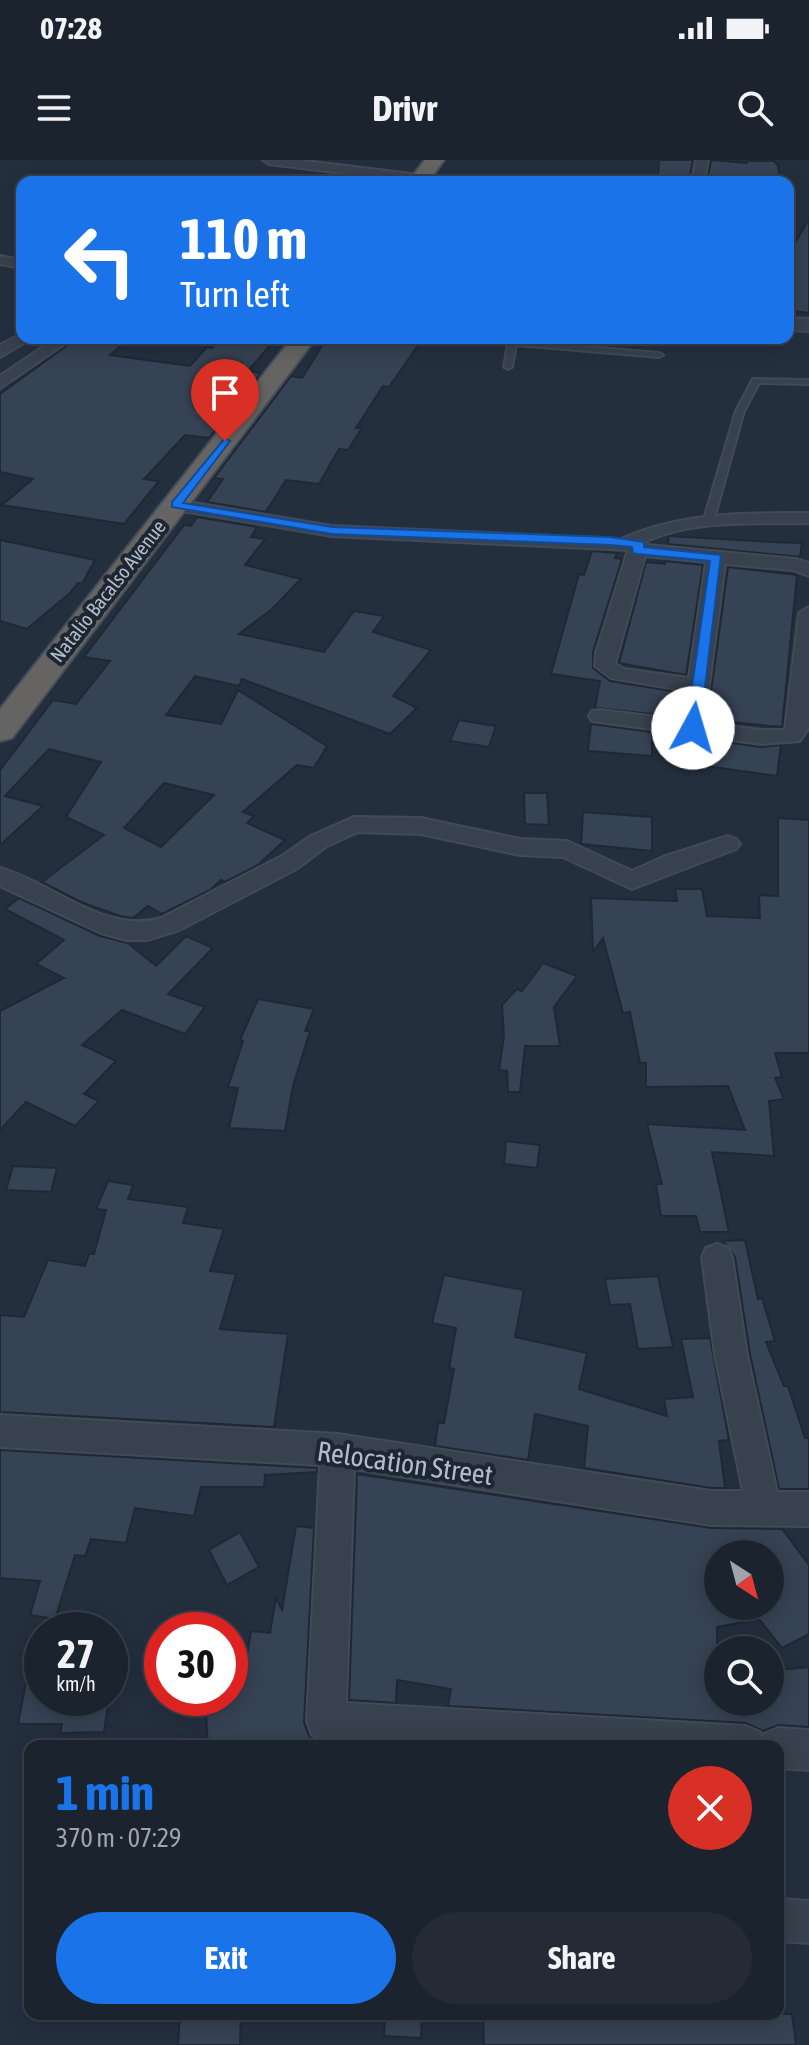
<!DOCTYPE html>
<meta charset="utf-8">
<style>
:root{--surface:#1b232e;--page:#242b36;--text:#f1f3f6;--muted:#a0a4aa;--line:#39404a;--accent:#1a73e8}
body{margin:0;font-family:"Asap Condensed",sans-serif;background:var(--page);color:var(--text);height:100vh;display:flex;flex-direction:column;font-size:30px;white-space:nowrap}
*{box-sizing:border-box;margin:0}
p{font-size:26px;color:var(--muted)}
.icon{flex:none;width:44px;height:44px;fill:none;stroke:currentColor;stroke-width:2;stroke-linecap:round;stroke-linejoin:round}
.map{position:relative;flex:1;overflow:hidden}
.side{position:absolute;left:24px;top:1580px;width:760px;height:280px;display:flex;flex-direction:column;background:var(--surface);border-radius:16px;box-shadow:0 4px 20px #0003,0 0 0 2px var(--line)}
.side>*{flex:none}
.banner{position:absolute;left:16px;top:16px;width:778px;height:168px;border-radius:16px;box-shadow:0 4px 20px #0003,0 0 0 2px var(--line);background:#1a73e8;color:#fff;overflow:hidden}
.needle{width:52px;rotate:144deg}
.tools{position:absolute;left:704px;top:1380px;display:grid;gap:16px}
.tools a{display:grid;place-items:center;width:80px;height:80px;border-radius:50%;background:var(--surface);box-shadow:0 4px 20px #0003,0 0 0 2px var(--line);font-size:40px}
.speed{position:absolute;left:24px;top:1452px;display:flex;gap:16px;font-size:40px;font-weight:700;text-align:center}
.speed>*{display:grid;place-content:center;width:104px;height:104px;border-radius:50%;background:var(--surface);box-shadow:0 4px 20px #0003,0 0 0 2px var(--line);line-height:1}
.speed small{font-size:20px;font-weight:400}
.speed .limit{border:12px solid #d22;background:#fff;color:#111}
.pin{position:absolute;display:grid;place-items:center;width:68px;height:68px;color:#fff;margin:-82px -34px;border-radius:50% 50% 50% 0;rotate:-45deg;box-shadow:0 0 8px #0007}
.pin .icon{rotate:45deg}
.me{position:absolute;width:88px;margin:-44px;rotate:6deg;stroke-linejoin:round;filter:drop-shadow(0 0 6px #0008)}
.turn{display:flex;align-items:center;gap:28px;height:168px;padding:0 32px;font-size:36px}
.turn .icon{width:104px;height:104px;stroke-width:2.5}
.turn b{display:block;font-size:56px;line-height:68px}
.round{display:grid;place-items:center;flex:none;width:84px;height:84px;border-radius:42px;background:var(--page)}
.head{display:flex;align-items:center;justify-content:space-between;height:136px;padding:0 32px}
h1{font-size:48px;font-weight:700;line-height:60px;color:var(--accent)}
.button{display:flex;gap:16px;margin-top:auto;padding:16px 32px}
.button a{flex:1;height:92px;border-radius:48px;background:var(--accent);color:#fff;font-size:32px;font-weight:700;line-height:92px;text-align:center}
.button a+a{background:var(--page);color:var(--text)}
.status{display:flex;justify-content:space-between;align-items:center;height:56px;padding:0 40px;background:var(--surface);direction:ltr}
.status svg{height:22px;fill:currentColor}
header{display:flex;justify-content:space-between;align-items:center;height:104px;padding:0 32px;background:var(--surface);font-size:36px;font-weight:700}
.map>svg:first-child{display:block}
.building{fill:#364354;stroke:#1f2835;stroke-width:2;fill-rule:evenodd}
.lines{fill:none;stroke-linecap:round;stroke-linejoin:round}
.service-casing{stroke:#414a57;stroke-width:4}
.minor-casing{stroke:#414a57;stroke-width:4}
.tertiary-casing{stroke:#414a57;stroke-width:4}
.trunk-casing{stroke:#434c59;stroke-width:4}
.service{fill:#38414e;fill-rule:evenodd}
.minor{fill:#38414e;fill-rule:evenodd}
.tertiary{fill:#38414e;fill-rule:evenodd}
.trunk{fill:#656462;fill-rule:evenodd}
.route{fill:#1a73e8;stroke:#114b97;stroke-width:2}
.labels{text-anchor:middle;stroke-width:8;stroke-linejoin:round;paint-order:stroke}
.far-street-label{font-size:20px;fill:#b4bcc9;stroke:#1d2633}
.near-street-label{font-size:28px;fill:#b4bcc9;stroke:#1d2633}
</style>
<div class="status"><b>07:28</b><svg viewBox="0 0 49 12"><path d="M0 12V9h3v3zM5 12V6h3v6zM10 12V3h3v9zM15 12V0h3v12zM26 1h20v11H26zM47 4h2v5h-2z"/></svg></div>
<header><svg class="icon" aria-label="menu" viewBox="0 0 24 24"><path d="M4 6h16M4 12h16M4 18h16"/></svg>Drivr<svg class="icon" aria-label="search" viewBox="0 0 24 24"><circle cx="10" cy="10" r="6"/><path d="M15 15l6 6"/></svg></header>
<div class="map">
<svg width="809" height="1885" viewBox="0 0 809 1885">
<rect width="100%" height="100%" fill="#242f3e"/>
<!-- building -->
<g class="building">
<path d="M659 0H693L689 19 658 17Z"/>
<path d="M711 0 747 3V1H774L778 6 780 22 707 21Z"/>
<path d="M809 59V153L788 150V95Z"/>
<path d="M221 178H276L248 211 261 213 209 278 185 275 144 319 159 321 124 364 2 345 33 319 0 312V234L76 179 121 186 110 195 190 206 207 187 212 188Z"/>
<path d="M327 178H417L414 183 419 184 389 227 383 226 356 268H362L348 290 339 289 319 324 286 320 266 352 207 342 223 319 214 318 291 216 302 218Z"/>
<path d="M197 357 257 367 251 377 265 379 245 405 301 419 272 449 239 474 324 492 354 451 384 456 373 472 431 490 393 536 417 548 390 574 242 519 239 526 195 516 166 555 221 564 238 530 327 586 314 608 297 605 243 652 254 656 247 663 285 680 258 705 225 722 221 720 210 730 162 754 148 746 133 758 120 756 81 742 42 722 104 675 66 657 101 602 49 589 5 636 43 646 0 685V610L53 540 76 544 110 501 84 497 184 365 191 366ZM164 623 214 635 161 687 124 668Z"/>
<path d="M669 376 771 382 802 383 800 397 668 384Z"/>
<path d="M0 380 95 400 82 424 78 423 70 433 27 469 0 461Z"/>
<path d="M592 391 617 393 615 398 622 399 593 492V508L610 521 685 533 681 557 595 548 600 521 551 514 579 414 584 415Z"/>
<path d="M665 401 703 405 686 515 619 503 646 402 665 404Z"/>
<path d="M728 407 797 415 782 567 707 560Z"/>
<path d="M459 560 496 566 489 587 450 581Z"/>
<path d="M591 564 652 572V596L588 591Z"/>
<path d="M652 572 761 587 781 585 777 616 665 600Z"/>
<path d="M524 633H547L549 665 525 664Z"/>
<path d="M583 652 652 657V691L581 684Z"/>
<path d="M778 658 809 660V893H775L782 917 775 918 784 939 769 941 774 996 712 992 729 1072H700L696 1056H661L656 1024H662L647 964 745 970 728 926 646 927V903H640L630 852 623 853 603 778 593 792 591 738 677 741 675 729H702L707 756 760 758 759 735 778 736Z"/>
<path d="M19 738 100 776 128 783 156 806 186 776 213 788 168 834 205 847 185 874 122 850 82 885 116 901 84 934 99 941 75 966 26 942 0 970V851L64 818 36 804 64 780 5 749Z"/>
<path d="M543 803 577 816 554 847 560 886H525L520 932H508L507 911 499 910 504 876 502 845 517 829 522 831Z"/>
<path d="M258 839 314 849 305 871H310L293 926 285 971 229 968 238 928 228 927 243 881 240 880Z"/>
<path d="M506 981 540 985 537 1008 504 1004Z"/>
<path d="M13 1006 57 1008 51 1032 6 1030Z"/>
<path d="M108 1021 133 1025 128 1039 188 1047 183 1063 224 1069 210 1111 236 1114 220 1169 288 1174 274 1267 0 1252V1155L24 1157 48 1100 85 1106 89 1094H94L106 1050 96 1049Z"/>
<path d="M745 1080 758 1139 762 1138 775 1181 766 1182 784 1226H788L805 1278H809V1329H779L750 1194 735 1097 723 1081Z"/>
<path d="M444 1115 524 1130 515 1177 587 1193 579 1229 667 1256 664 1239 693 1237 681 1179 710 1178 729 1280 719 1281 725 1328H731H711L584 1308 588 1266 535 1254 528 1300 435 1286 438 1263H444L454 1209 449 1208 456 1168 432 1163Z"/>
<path d="M658 1116 673 1187 638 1189 630 1144 610 1145 605 1119Z"/>
<path d="M0 1290 317 1308V1312L265 1315 264 1327H201L194 1356 135 1348 126 1383 91 1379 85 1396 75 1395 55 1459 30 1455 40 1421 0 1418Z"/>
<path d="M357 1314 711 1368 782 1369 809 1405V1474L782 1488 759 1459 717 1467 718 1542H770V1511L809 1507V1567L778 1565 763 1571 746 1563 448 1546 451 1529 397 1520 396 1543 349 1540ZM718 1394H770V1446H718Z"/>
<path d="M296 1366 314 1368 304 1562 309 1576 325 1583 373 1586H238L239 1580 208 1586 205 1538H230V1519L243 1518 251 1471 270 1473 276 1438 282 1450Z"/>
<path d="M240 1372 259 1407 227 1425 209 1390Z"/>
<path d="M31 1496 42 1497V1538H109L104 1572 60 1573 62 1564H18Z"/>
<path d="M180 1854H241L240 1885H178Z"/>
<path d="M385 1854H422L421 1878 384 1876Z"/>
<path d="M483 1854H792L796 1885H484Z"/>
</g>
<g class="lines">
<!-- service casing -->
<g class="service-casing">
<g id="service">
<path d="M456 178H486L659 193 663 195 659 197 516 185 512 207 508 209 504 207 508 184 460 180Z"/>
<path d="M753 219 809 220V224L759 223 744 251 714 359 706 361 704 359 736 251Z"/>
</g>
</g>
<!-- minor casing -->
<g class="minor-casing">
<g id="minor">
<path d="M263 0H297L420 15 426 19 415 22 269 4Z"/>
<path d="M696 0H708L704 22H692Z"/>
<path d="M0 96 22 100V108L0 104Z"/>
<path d="M22 174V178H29L27 181 0 197V185Z"/>
<path d="M56 178H73L0 228V216Z"/>
<path d="M176 340 332 366 621 379C682 352 744 353 809 353V363C755 364 696 359 646 381L648 385 796 399 809 403V416L793 410 725 404 704 563 761 570H785L799 453 809 447V567L800 581 761 584 592 561 589 556 592 551 600 550 683 560 688 531 611 518 595 506 596 493 628 390 332 376 170 349 167 345ZM645 396 706 402 689 518 624 509 615 504Z"/>
<path d="M354 657 421 658 520 679 567 681 632 711 663 697 728 676 736 679 740 684 736 689 632 729 563 697 520 695 421 674 358 672 327 686 298 708 179 770 147 780H126L101 773 0 726V708C53 723 105 775 161 758L282 696 311 676Z"/>
<path d="M717 1084 728 1088 732 1097 747 1195 777 1332H809V1366L711 1365 354 1309 346 1543 746 1566 760 1572 762 1578 764 1574 778 1568 809 1570V1610L778 1608V1586H421L326 1580 312 1575 307 1561 320 1305 0 1287V1255L338 1274 711 1331H743L715 1195 702 1097 706 1088Z"/>
<path d="M778 1739 809 1741V1783L778 1781Z"/>
</g>
</g>
<!-- tertiary casing -->
<g class="tertiary-casing">
<path id="tertiary" d="M788 158 809 159V171L788 170Z"/>
</g>
<!-- trunk casing -->
<g class="trunk-casing">
<g id="trunk">
<path d="M425 0H444L428 22H408Z"/>
<path d="M292 178H316L12 578 0 581V549Z"/>
</g>
</g>
<!-- service -->
<use href="#service" class="service"/>
<!-- minor -->
<use href="#minor" class="minor"/>
<!-- tertiary -->
<use href="#tertiary" class="tertiary"/>
<!-- trunk -->
<use href="#trunk" class="trunk"/>
</g>
<!-- route -->
<path class="route" d="M225 278 230 281 183 343 332 367 610 377 644 382V387L721 395 700 568 693 572 686 568 710 401 637 394 633 393 632 387 610 385 332 374 172 347V342Z"/>
<g class="labels">
<!-- far-street labels -->
<g class="far-street-label">
<text transform="translate(108 431) rotate(-52)" y="7">Natalio Bacalso Avenue</text>
</g>
<!-- near-street labels -->
<g class="near-street-label">
<text transform="translate(405 1303) rotate(8)" y="10">Relocation Street</text>
</g>
</g>
</svg>
<div class="tools">
<a><svg class="needle" viewBox="-14 -14 28 28"><path d="M0-13l5 13h-10z" fill="#e53935"/><path d="M0 13l5-13h-10z" fill="#a0a4aa"/></svg></a>
<a><svg class="icon" aria-label="search" viewBox="0 0 24 24"><circle cx="10" cy="10" r="6"/><path d="M15 15l6 6"/></svg></a>
</div>
<div class="speed"><div>27<small>km/h</small></div><div class="limit">30</div></div>
<div class="pin" style="left:225px;top:281px;background:#d93025"><svg class="icon" aria-label="arrive" viewBox="0 0 24 24"><path d="M6 21V4h12l-3 4 3 4H6"/></svg></div>
<svg class="me" style="left:693px;top:568px" viewBox="-20 -20 40 40"><circle r="19" fill="#fff"/><path d="M0-13L10 11 0 6-10 11z" fill="#1a73e8"/></svg>
<div class="banner">
<div class="turn"><svg class="icon" aria-label="left" viewBox="0 0 24 24"><path d="M17 20v-9H6M10 6l-5 5 5 5"/></svg><div><b>110 m</b>Turn left</div></div>
</div>
<section class="side">
<div class="head"><div><h1>1 min</h1><p>370 m · 07:29</p></div><a class="round" style="background:#d93025;color:#fff"><svg class="icon" aria-label="close" viewBox="0 0 24 24"><path d="M6 6l12 12M18 6L6 18"/></svg></a></div>
<div class="button"><a>Exit</a><a>Share</a></div>
</section>
</div>
